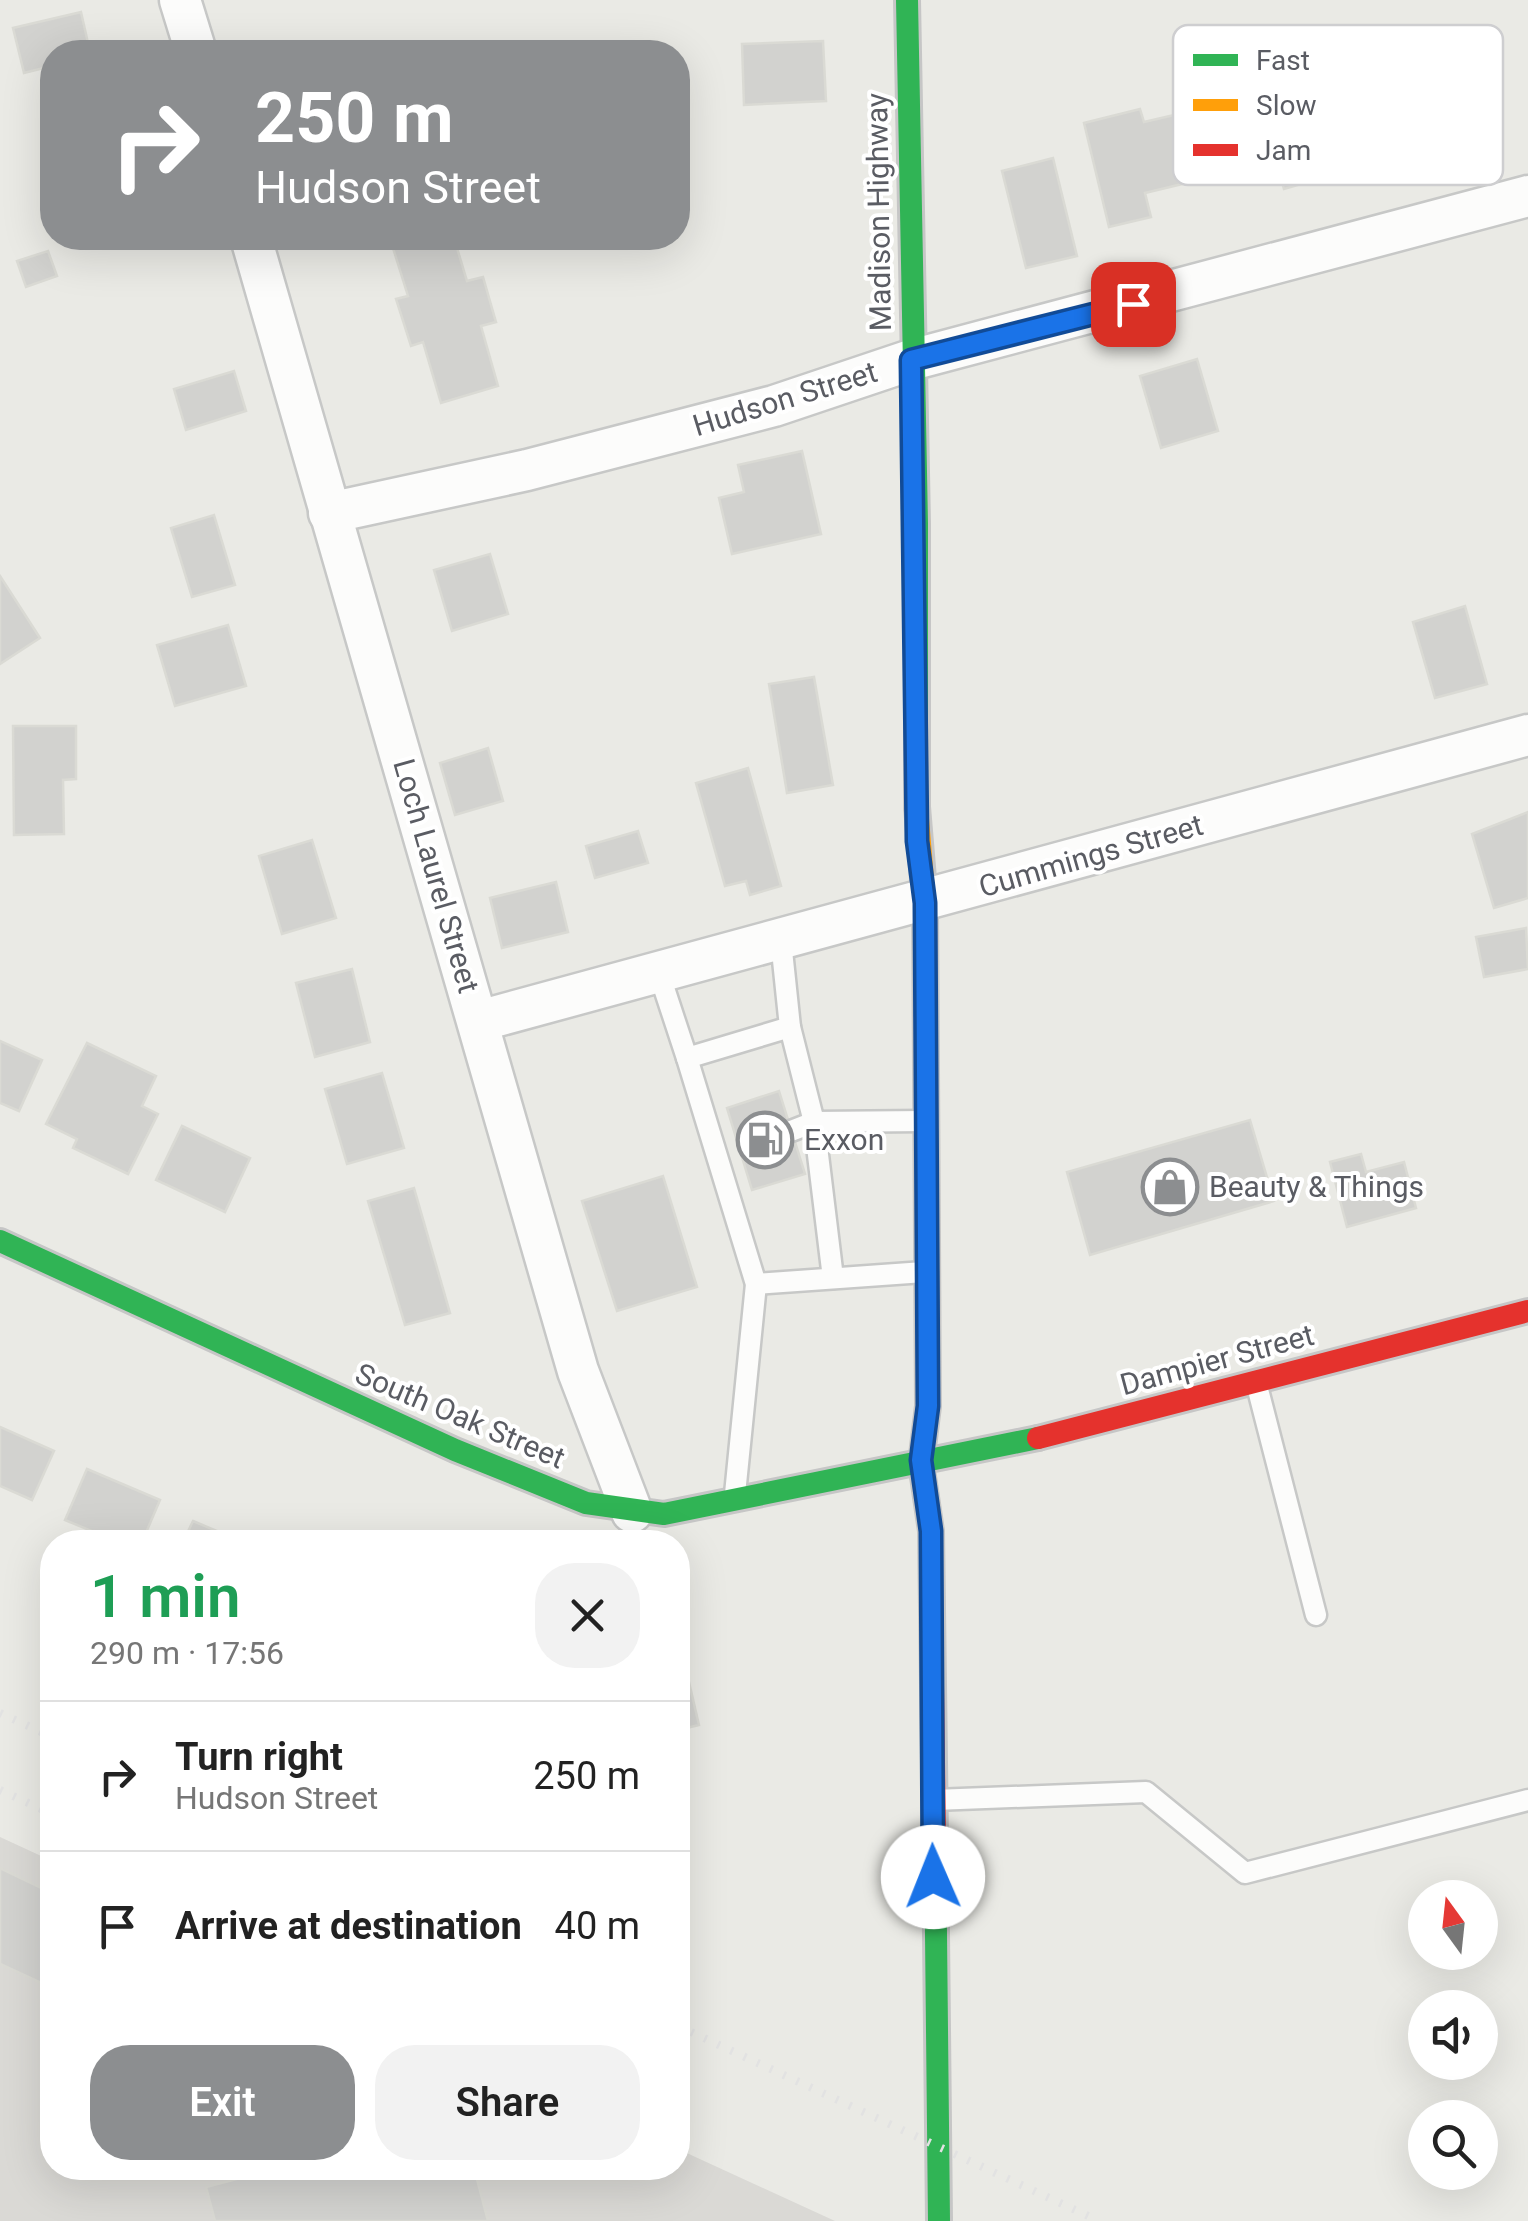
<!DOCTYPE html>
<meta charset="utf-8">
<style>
:root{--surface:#fff;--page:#f2f2f2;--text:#222;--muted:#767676;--line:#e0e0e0;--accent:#8c8e90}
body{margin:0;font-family:Roboto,sans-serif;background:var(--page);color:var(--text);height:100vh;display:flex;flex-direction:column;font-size:38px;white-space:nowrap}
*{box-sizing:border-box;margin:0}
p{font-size:32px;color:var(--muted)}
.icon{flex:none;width:55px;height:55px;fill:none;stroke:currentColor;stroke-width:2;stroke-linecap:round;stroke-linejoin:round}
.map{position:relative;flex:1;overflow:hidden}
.side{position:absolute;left:40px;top:1530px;width:650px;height:650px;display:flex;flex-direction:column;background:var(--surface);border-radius:40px;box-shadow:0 10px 40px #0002}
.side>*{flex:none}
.top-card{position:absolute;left:40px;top:40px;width:650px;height:210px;border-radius:40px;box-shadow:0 10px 40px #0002;background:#8c8e90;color:#fff;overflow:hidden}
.needle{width:65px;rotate:345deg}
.tools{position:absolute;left:1408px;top:1880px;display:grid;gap:20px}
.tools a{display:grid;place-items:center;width:90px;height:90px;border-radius:50%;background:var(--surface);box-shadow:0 10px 40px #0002;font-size:50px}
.pin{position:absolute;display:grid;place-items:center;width:85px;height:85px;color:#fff;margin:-42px;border-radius:20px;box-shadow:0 5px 15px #0006}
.me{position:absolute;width:110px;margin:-55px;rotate:359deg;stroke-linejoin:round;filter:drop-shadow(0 0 8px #0008)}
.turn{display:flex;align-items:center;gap:35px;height:210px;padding:0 50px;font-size:45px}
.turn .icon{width:130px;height:130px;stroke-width:2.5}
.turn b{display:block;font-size:70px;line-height:85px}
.round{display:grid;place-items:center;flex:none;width:105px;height:105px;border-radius:40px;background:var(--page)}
.summary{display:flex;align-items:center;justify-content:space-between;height:170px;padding:0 50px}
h1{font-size:60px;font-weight:600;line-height:75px;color:#1e9e55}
.primary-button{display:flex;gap:20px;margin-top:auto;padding:20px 50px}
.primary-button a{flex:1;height:115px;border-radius:40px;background:var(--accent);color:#fff;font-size:40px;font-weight:600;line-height:115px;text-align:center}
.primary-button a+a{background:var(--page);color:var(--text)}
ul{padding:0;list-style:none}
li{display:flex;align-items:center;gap:30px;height:150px;padding:0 50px;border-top:2px solid var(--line)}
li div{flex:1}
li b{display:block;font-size:38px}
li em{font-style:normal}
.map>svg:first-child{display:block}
.industrial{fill:#dad9d5}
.building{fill:#d2d2cf;stroke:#dadad4;stroke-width:2.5}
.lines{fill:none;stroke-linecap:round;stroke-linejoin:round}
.lane-casing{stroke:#c7c8c7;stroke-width:25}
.street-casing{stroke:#c7c8c7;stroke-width:45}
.fast-casing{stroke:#c6c6c6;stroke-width:28}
.slow-casing{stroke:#c6c6c6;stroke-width:28}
.jam-casing{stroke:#c6c6c6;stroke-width:28}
.lane{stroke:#fcfcfb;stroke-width:20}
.street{stroke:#fcfcfb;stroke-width:40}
.fast{stroke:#30b455;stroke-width:22}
.slow{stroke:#ff9f0a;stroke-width:22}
.jam{stroke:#e5322d;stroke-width:22}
.rail{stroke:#e2e2e2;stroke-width:8;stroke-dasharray:2.5 12;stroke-linecap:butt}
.route-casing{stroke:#114b97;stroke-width:25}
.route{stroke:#1a73e8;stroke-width:18}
.labels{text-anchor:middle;stroke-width:8;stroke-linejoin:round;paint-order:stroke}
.street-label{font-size:30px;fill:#5a5c63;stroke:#fff}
.poi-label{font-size:30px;fill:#5a5c63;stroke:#fff;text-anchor:start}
.key{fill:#fff;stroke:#ceced0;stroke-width:2.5}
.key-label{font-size:28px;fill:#5a5c63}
</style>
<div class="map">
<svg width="1528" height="2221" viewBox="0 0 1528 2221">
<rect width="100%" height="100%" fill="#eaeae5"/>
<!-- industrial -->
<path class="industrial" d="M0 1837 52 1861V2168H678V2149L835 2221H0Z"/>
<!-- building -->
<g class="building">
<path d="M81 12 90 52H52V66L24 73 13 28Z"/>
<path d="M823 41 826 101 744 105 742 44Z"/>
<path d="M1315 88 1325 122 1342 118 1357 168 1284 189 1259 105Z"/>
<path d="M1140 109 1144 122 1187 112 1203 179 1145 193 1151 217 1109 227 1084 123Z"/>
<path d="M1053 158 1077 256 1026 268 1002 171Z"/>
<path d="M429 238H454L467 281 483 277 496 322 481 326 498 386 441 403 423 342 411 346 396 299 408 296 393 248Z"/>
<path d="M48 251 57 276 26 287 17 261Z"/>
<path d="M1197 359 1218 431 1161 448 1140 376Z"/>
<path d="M234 371 246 411 186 430 174 389Z"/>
<path d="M802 451 821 534 732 554 719 498 744 492 738 465Z"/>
<path d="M214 515 235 585 192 597 171 528Z"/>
<path d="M490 554 508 614 452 631 434 570Z"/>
<path d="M0 576 40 638 0 664Z"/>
<path d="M1465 606 1487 684 1435 698 1413 622Z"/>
<path d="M228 625 246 686 175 706 157 645Z"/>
<path d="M814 677 833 785 787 793 769 684Z"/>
<path d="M13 726H76V779L63 780 64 834 14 835Z"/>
<path d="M488 748 503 801 455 815 440 763Z"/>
<path d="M748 768 781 886 750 895 746 881 725 886 696 783Z"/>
<path d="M1528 812V898L1494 908 1472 834Z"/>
<path d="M638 831 648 863 595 878 586 846Z"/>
<path d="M312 840 336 918 282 934 259 856Z"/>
<path d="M556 882 568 932 502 948 490 898Z"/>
<path d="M1526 928 1528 969 1484 977 1476 937Z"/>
<path d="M352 969 370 1042 315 1057 296 983Z"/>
<path d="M0 1041 42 1060 19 1111 0 1103Z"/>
<path d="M87 1043 156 1076 142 1106 158 1114 128 1174 73 1148 77 1139 46 1124Z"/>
<path d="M382 1073 404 1148 347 1164 325 1089Z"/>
<path d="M779 1091 805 1174 752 1190 727 1108Z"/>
<path d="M1250 1120 1274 1201 1090 1255 1067 1172Z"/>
<path d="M182 1126 250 1158 225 1212 156 1180Z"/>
<path d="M1361 1154 1366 1172 1404 1162 1416 1208 1347 1227 1330 1162Z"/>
<path d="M663 1176 697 1287 617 1311 582 1201Z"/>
<path d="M414 1188 450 1313 405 1325 368 1201Z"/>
<path d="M0 1427 54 1451 32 1500 0 1486Z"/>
<path d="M87 1469 160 1500 142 1542H118L65 1520Z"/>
<path d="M193 1521 243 1542H183Z"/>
<path d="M685 1665 699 1725 678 1730V1667Z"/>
<path d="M0 1868 52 1893V1988L0 1964Z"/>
<path d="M279 2168H474L488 2221H215L206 2187Z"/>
</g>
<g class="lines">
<!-- lane casing -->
<g class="lane-casing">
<g id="lane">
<path d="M659 973 687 1058 790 1027 781 941"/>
<path d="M790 1027 814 1122 925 1121"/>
<path d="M687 1058 756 1284 735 1494"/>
<path d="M791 1131 814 1122 833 1278"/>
<path d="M756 1284 924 1272"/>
<path d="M1256 1382 1316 1615"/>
<path d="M934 1800 1146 1792 1245 1873 1528 1800"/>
</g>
</g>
<!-- street casing -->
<g class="street-casing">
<g id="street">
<path d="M180 0 196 52"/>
<path d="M251 238 578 1371 632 1512"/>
<path d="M329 513 527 470 774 406 911 360 1528 196"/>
<path d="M479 1021 1528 735"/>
</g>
</g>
<!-- fast casing -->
<g class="fast-casing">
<g id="fast">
<path d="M907 0 917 524V807"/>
<path d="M0 1241 455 1450 586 1503 664 1514 1038 1438"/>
<path d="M935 1838 939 2221"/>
</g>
</g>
<!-- slow casing -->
<g class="slow-casing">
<path id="slow" d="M917 807 925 903 928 1406 921 1463"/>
</g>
<!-- jam casing -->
<g class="jam-casing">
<g id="jam">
<path d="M1038 1438 1528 1311"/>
<path d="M921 1463 931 1531 935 1838"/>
</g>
</g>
<!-- lane -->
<use href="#lane" class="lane"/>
<!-- street -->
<use href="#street" class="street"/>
<!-- fast -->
<use href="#fast" class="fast"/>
<!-- slow -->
<use href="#slow" class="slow"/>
<!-- jam -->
<use href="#jam" class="jam"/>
<!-- rail -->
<g class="rail">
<path d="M0 1713 52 1737"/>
<path d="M0 1790 52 1814"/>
<path d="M678 2026 1099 2221"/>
</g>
</g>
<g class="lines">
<!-- route casing -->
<g class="route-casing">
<path id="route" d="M933 1877 931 1531 921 1460 928 1406 925 903 917 841 911 360 1133 304"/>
</g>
<!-- route -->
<use href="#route" class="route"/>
</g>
<!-- icons -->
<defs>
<g id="fuel-ring" transform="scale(2.875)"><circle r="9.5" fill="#fff" stroke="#8c8e90" stroke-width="1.5"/><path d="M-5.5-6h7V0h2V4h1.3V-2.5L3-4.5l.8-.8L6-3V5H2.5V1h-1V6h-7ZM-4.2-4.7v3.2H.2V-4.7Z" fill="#8c8e90"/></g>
<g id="shop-ring" transform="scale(2.875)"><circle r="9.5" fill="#fff" stroke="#8c8e90" stroke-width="1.5"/><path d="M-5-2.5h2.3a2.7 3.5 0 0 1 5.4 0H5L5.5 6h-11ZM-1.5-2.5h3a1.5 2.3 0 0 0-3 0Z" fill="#8c8e90"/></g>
</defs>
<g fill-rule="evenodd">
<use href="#fuel-ring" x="765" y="1140"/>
<use href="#shop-ring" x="1170" y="1187"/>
</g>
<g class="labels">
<!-- street labels -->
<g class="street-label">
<text transform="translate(879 212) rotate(-91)" y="10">Madison Highway</text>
<text transform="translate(785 399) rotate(-17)" y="10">Hudson Street</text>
<text transform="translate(1091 856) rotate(-16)" y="10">Cummings Street</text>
<text transform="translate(436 876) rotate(74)" y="10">Loch Laurel Street</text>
<text transform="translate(1217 1360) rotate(-15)" y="10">Dampier Street</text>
<text transform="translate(460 1416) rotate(23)" y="10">South Oak Street</text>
</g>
<!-- poi labels -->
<g class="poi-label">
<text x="804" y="1150">Exxon</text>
<text x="1209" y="1197">Beauty &amp; Things</text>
</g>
</g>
<!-- legend -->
<rect x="1173" y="25" width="330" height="160" rx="15" class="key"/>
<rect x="1193" y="54" width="45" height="12" fill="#30b455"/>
<rect x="1193" y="99" width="45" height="12" fill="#ff9f0a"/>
<rect x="1193" y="144" width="45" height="12" fill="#e5322d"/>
<g class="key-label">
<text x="1256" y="70">Fast</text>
<text x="1256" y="115">Slow</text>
<text x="1256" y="160">Jam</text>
</g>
</svg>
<div class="tools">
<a><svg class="needle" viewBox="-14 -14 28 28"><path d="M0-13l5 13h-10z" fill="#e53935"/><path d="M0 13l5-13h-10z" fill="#767676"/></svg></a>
<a><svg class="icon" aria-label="sound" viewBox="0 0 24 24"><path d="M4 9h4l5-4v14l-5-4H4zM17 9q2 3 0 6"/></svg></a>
<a><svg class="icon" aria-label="search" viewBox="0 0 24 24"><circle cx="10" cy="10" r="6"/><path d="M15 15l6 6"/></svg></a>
</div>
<div class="pin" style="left:1133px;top:304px;background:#d93025"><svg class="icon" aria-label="arrive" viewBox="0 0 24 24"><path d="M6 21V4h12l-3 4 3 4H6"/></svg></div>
<svg class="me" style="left:933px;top:1877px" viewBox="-20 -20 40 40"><circle r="19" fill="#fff"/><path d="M0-13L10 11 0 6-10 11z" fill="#1a73e8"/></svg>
<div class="top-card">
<div class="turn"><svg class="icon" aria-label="right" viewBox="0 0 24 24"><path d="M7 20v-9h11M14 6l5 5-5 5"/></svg><div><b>250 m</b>Hudson Street</div></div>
</div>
<section class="side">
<div class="summary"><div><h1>1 min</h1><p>290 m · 17:56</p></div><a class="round"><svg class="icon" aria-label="close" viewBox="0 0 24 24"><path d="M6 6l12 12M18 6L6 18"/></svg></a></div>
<ul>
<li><svg class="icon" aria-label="right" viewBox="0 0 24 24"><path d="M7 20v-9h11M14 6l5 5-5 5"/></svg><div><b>Turn right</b><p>Hudson Street</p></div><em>250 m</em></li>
<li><svg class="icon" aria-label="arrive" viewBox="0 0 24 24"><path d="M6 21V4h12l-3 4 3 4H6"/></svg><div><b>Arrive at destination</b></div><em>40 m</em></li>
</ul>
<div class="primary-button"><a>Exit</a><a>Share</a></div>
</section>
</div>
